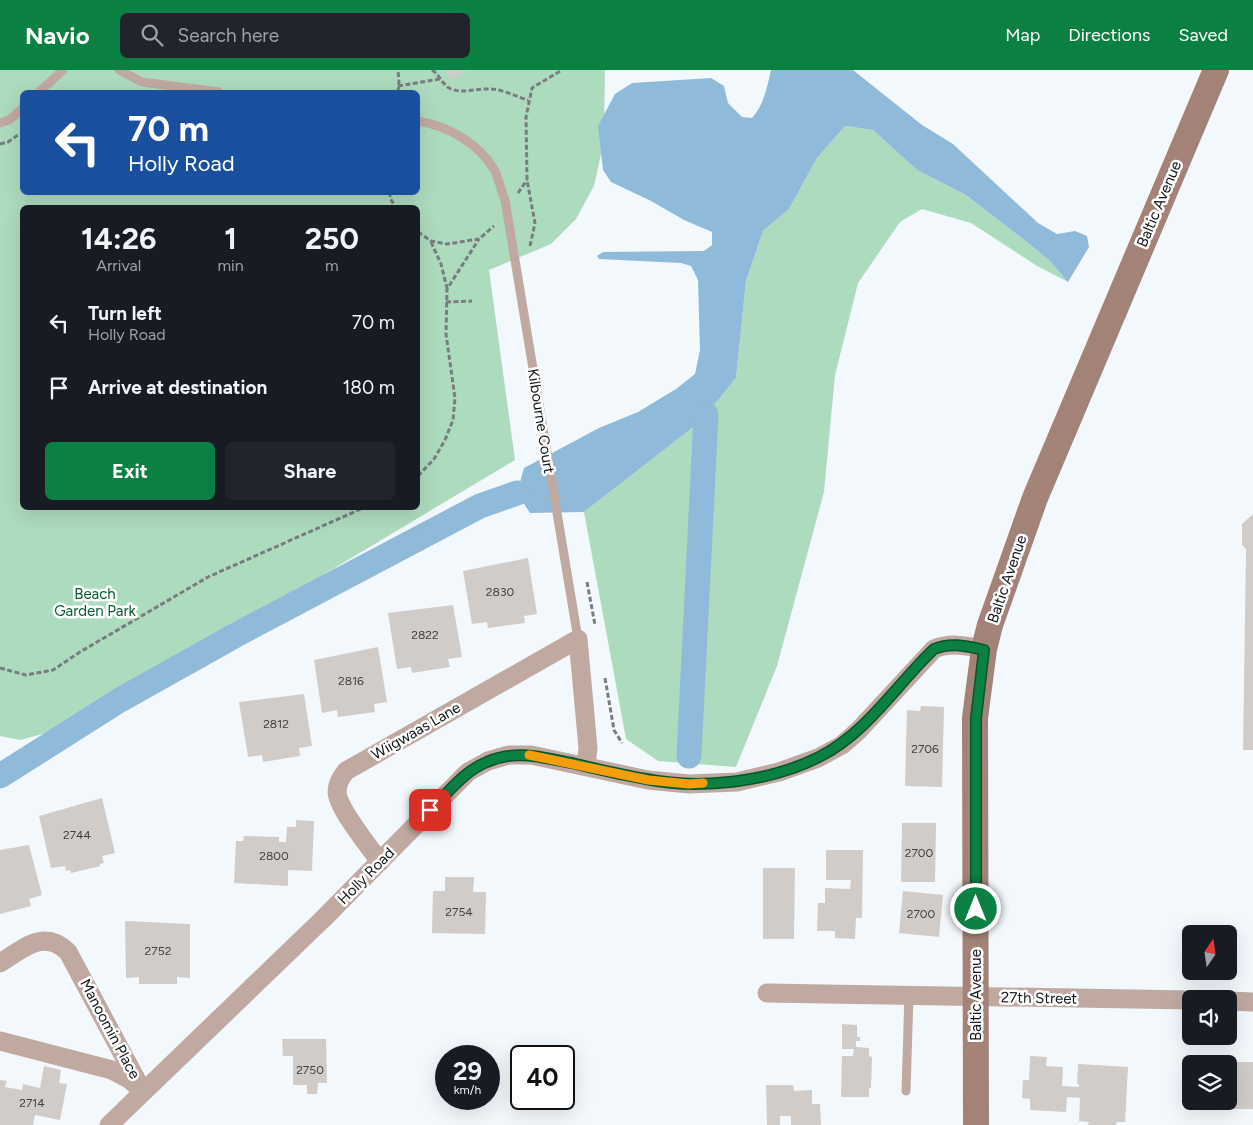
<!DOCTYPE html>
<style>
:root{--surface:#171b24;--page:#20242c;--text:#f1f3f6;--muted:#9ea1a6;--accent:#0b8043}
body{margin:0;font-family:Figtree,sans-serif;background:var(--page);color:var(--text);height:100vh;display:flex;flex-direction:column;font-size:19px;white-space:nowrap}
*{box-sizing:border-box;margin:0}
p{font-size:16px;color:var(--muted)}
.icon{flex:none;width:28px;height:28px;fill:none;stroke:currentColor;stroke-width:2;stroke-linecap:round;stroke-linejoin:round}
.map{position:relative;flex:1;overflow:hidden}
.sheet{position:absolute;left:20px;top:135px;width:400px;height:305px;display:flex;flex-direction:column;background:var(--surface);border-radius:8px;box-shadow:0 5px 20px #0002}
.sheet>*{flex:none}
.hud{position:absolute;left:20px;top:20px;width:400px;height:105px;border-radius:8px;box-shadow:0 5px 20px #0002;background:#1a4fa0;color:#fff;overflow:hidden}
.needle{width:32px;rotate:13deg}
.tools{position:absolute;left:1182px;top:855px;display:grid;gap:10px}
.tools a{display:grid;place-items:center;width:55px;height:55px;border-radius:8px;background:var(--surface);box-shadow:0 5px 20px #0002;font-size:25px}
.speed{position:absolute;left:435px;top:975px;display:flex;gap:10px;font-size:25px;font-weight:700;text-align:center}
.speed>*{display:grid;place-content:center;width:65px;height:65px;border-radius:50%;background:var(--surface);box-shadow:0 5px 20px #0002;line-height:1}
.speed small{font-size:12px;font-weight:400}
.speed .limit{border:2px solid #111;border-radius:8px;background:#fff;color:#111}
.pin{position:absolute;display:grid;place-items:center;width:42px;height:42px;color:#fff;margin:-21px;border-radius:10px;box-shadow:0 2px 8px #0006}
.me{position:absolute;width:55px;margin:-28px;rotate:0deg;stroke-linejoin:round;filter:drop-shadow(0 0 4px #0008)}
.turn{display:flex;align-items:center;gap:18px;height:105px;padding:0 25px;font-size:22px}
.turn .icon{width:65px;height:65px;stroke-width:2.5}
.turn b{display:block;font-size:35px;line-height:42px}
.eta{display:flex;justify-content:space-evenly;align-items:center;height:85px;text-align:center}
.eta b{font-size:30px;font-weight:700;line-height:35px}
.button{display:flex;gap:10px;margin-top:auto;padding:10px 25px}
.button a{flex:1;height:58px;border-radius:8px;background:var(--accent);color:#fff;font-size:20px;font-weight:700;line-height:58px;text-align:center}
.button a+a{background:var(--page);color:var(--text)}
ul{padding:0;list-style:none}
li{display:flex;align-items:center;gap:15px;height:65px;padding:0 25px}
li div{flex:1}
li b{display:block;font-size:19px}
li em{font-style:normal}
header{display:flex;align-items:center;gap:30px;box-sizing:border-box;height:70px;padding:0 25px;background:var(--accent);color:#fff}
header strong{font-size:24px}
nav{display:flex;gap:28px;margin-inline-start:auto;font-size:18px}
.search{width:350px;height:45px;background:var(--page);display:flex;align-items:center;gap:12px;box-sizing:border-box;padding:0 18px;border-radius:8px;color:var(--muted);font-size:19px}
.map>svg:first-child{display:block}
.green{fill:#addbbe;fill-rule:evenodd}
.water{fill:#90bada}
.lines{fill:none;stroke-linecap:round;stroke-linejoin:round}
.canal{stroke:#90bada;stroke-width:25}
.building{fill:#d1ccc7}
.path{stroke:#797c80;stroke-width:3;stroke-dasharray:5 2.5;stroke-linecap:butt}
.lane{stroke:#c0a9a1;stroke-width:9}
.street{stroke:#c0a9a1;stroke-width:19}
.secondary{stroke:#a38278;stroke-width:26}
.route-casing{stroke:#07532c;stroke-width:12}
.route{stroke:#0b8043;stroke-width:9}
.slow{stroke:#f59e0b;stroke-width:9}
.labels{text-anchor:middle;stroke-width:5;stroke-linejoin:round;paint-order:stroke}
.number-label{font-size:12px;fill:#414142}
.street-label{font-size:15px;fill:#111315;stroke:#fff}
.park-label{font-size:15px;fill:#075a36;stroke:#fff}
</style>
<header>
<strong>Navio</strong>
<div class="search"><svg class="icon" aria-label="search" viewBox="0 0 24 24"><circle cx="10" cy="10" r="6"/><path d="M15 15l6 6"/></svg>Search here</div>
<nav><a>Map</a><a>Directions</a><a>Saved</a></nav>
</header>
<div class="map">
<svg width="1253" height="1055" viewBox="0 0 1253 1055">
<rect width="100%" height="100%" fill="#f3f8fd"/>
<!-- green -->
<g class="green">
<path d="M0 0H605L604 71 594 116 576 149 551 174 489 200 515 390 69 657 20 670 0 666ZM22 22H418V122H22ZM22 138H418V438H22Z"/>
<path d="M845 56 873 60 917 100 966 125 1023 169 1049 190 1068 212 1037 196 971 153 922 139 900 152 858 213 835 305 824 422 777 596 736 697 658 691 626 669 584 442 700 352 736 308 746 211 763 161 789 139 817 88Z"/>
</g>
<!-- water -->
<path class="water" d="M771 0H853L922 55 953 74 1038 153 1057 164 1075 161 1087 166 1089 177 1068 212 1049 190 1023 169 966 125 917 100 873 60 845 56 817 88 789 139 763 161 746 211 736 308 700 352 584 442 530 443 517 423 524 398 599 358 638 342 676 319 695 304 700 280 698 210 691 196 681 193 599 189 597 186 603 182 704 181 712 175V162L684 150 651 131 611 112 603 100 598 56 615 24 632 13 711 8 724 16 728 33 742 47 752 48C764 35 767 17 771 0Z"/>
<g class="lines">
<!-- canal -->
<g class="canal">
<path d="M689 686 706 345"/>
<path d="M0 706 120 630 236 565 480 436 517 423"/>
</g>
</g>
<!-- building -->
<g class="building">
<path d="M445 0H467L451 10Z"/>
<path d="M1253 444V680H1243L1246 479 1242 475V454Z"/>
<path d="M528 488 537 544 524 546 525 553 488 558 487 552 472 554 463 501Z"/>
<path d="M453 535 462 587 448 589 450 597 412 603 411 597 397 599 388 543Z"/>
<path d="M378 577 387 632 374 634 375 642 338 647 337 640 322 643 314 590Z"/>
<path d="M304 624 312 676 299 678 300 686 263 692 262 685 248 687 239 632Z"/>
<path d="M921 636 944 637 942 717 905 716 907 640 920 641Z"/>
<path d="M102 728 115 783 102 786 104 793 100 794V796L71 803 70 800 66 801 65 796 51 798 39 746Z"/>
<path d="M296 750 314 751 312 801 288 800V816L234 813 236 771H243L244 766 279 767V772H286L287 757H296Z"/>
<path d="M902 753H936L935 812H901Z"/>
<path d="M29 775 42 825 29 829 31 836 0 844V780Z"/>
<path d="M826 780H863L862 848H856L855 869 835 868V861H817L818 833H825V818L850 819 851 810H826Z"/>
<path d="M763 798H795L794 869H763Z"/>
<path d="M445 807H474L473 822H486L485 864 432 863 433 821H445Z"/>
<path d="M903 821 943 825 939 867 899 863Z"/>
<path d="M125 851 190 854V908L177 907V914H139V907L126 908Z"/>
<path d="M842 954 857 955V967H860V971H856V977L869 978V986L872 987 871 1018H869V1027H841L842 986H853L854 979H842Z"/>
<path d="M282 969H326L327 1013H318L317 1024H307V1015H293V986H283Z"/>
<path d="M1030 986 1047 987 1046 996 1063 997 1062 1016 1079 1017V1014H1077L1078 994 1128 997 1125 1052H1117L1116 1055H1088L1089 1052 1079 1051 1080 1028 1067 1027 1066 1042 1030 1040V1029L1022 1028 1023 1010H1029Z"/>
<path d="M1210 992H1253V1039H1211V1031H1229V994H1210Z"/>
<path d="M44 996 61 1000 59 1013 67 1014 60 1050 35 1045 33 1055H0V1010L7 1011 5 1017 22 1020 23 1014 40 1018Z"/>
<path d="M766 1015H793L794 1021 812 1020V1034H820L821 1055H791V1046H780V1055H767Z"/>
</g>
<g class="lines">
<!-- path -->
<g class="path">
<path d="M432 0C440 5 442 15 451 19 464 24 477 18 490 19 502 19 517 27 528 30"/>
<path d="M398 16 440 9"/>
<path d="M71 22H78"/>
<path d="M398 22 399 12 398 0"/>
<path d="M0 74 8 72 18 65"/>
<path d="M390 122V128L396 138"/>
<path d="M518 123 527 110"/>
<path d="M418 162 431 171 447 174 479 169 494 156"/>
<path d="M431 172 441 194 447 218"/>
<path d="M530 176 535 153 527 110 526 47 532 18 562 0"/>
<path d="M446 232 472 231"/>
<path d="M418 406 434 389 445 370 453 350 455 328 446 264 447 219 479 169"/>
<path d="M587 512 595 555"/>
<path d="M0 598 26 605 53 600 80 582 208 507 363 438"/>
<path d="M605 608 614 660 622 673"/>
</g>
<!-- lane -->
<g class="lane">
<path d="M119 0 142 12 219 22"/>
<path d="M39 22 63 0"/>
<path d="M418 51C448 56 479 73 495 101 499 109 501 121 505 130L578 569"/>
<path d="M0 53 9 50 22 39"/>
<path d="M906 1021 909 925"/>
</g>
<!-- street -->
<g class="street">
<path d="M380 792C369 776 338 739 337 722 337 714 341 707 346 701L578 569 588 678 586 696"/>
<path d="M0 893C23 879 44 858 68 882L143 1022"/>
<path d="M767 923 1191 930"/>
<path d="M1229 931 1253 932"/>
<path d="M0 971 112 1000 129 1009 139 1018"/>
<path d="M109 1055 323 849 468 702 488 691 509 685H531L648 710 689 714 737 712 779 702 818 688 842 675 858 661 934 579C951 572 966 576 984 579"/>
</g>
<!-- secondary -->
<path class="secondary" d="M976 1055 975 648 984 579 990 555 1035 428 1216 0"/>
</g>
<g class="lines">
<!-- route casing -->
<g class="route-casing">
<path id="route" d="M430 740C448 723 464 701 487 692 515 679 544 688 572 693 597 699 621 705 646 709 700 720 770 712 819 687 867 663 896 615 934 579 951 572 966 576 984 580L976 648V839"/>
</g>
<!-- route -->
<use href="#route" class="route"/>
<!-- slow -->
<path class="slow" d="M529 685 648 710 689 714 703 713"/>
</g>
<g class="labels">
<!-- number labels -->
<g class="number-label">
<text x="500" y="526">2830</text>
<text x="425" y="569">2822</text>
<text x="351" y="615">2816</text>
<text x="276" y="658">2812</text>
<text x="925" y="683">2706</text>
<text x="77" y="769">2744</text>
<text x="919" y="787">2700</text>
<text x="274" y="790">2800</text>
<text x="459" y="846">2754</text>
<text x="921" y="848">2700</text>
<text x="158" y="885">2752</text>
<text x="310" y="1004">2750</text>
<text x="32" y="1037">2714</text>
</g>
<!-- street labels -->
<g class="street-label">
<text transform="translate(1159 134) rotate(-67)" y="5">Baltic Avenue</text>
<text transform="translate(541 351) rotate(81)" y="5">Kilbourne Court</text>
<text transform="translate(1007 509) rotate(-71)" y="5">Baltic Avenue</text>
<text transform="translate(416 661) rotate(-30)" y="5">Wiigwaas Lane</text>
<text transform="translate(366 806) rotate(-45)" y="5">Holly Road</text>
<text transform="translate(976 925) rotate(-90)" y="5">Baltic Avenue</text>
<text transform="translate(1039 928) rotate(1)" y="5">27th Street</text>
<text transform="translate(110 959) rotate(62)" y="5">Manoomin Place</text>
</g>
<!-- park labels -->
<g class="park-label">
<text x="95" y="529">Beach<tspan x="95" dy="17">Garden Park</tspan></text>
</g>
</g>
</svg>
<div class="tools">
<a><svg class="needle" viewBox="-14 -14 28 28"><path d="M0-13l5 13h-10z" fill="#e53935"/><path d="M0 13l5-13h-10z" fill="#9ea1a6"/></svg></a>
<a><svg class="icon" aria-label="sound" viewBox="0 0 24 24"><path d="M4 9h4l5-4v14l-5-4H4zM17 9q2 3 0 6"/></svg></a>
<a><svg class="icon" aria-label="layers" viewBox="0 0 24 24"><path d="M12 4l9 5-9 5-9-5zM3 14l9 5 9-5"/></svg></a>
</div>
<div class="speed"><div>29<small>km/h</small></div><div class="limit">40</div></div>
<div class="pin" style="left:430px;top:740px;background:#d93025"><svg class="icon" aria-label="arrive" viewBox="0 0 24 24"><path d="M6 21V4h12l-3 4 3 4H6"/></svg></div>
<svg class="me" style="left:976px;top:839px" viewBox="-20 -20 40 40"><circle r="17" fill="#0b8043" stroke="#fff" stroke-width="3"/><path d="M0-11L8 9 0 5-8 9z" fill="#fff"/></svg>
<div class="hud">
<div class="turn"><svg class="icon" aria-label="left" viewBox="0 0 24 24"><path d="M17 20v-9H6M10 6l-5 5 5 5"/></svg><div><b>70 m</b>Holly Road</div></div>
</div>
<section class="sheet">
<div class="eta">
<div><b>14:26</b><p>Arrival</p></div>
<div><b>1</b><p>min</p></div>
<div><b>250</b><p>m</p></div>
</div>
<ul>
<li><svg class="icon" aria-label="left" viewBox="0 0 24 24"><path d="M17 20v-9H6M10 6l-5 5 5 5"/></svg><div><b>Turn left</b><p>Holly Road</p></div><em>70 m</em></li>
<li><svg class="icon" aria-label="arrive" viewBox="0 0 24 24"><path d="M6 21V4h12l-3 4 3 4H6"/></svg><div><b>Arrive at destination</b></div><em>180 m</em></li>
</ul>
<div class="button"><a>Exit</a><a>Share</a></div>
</section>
</div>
